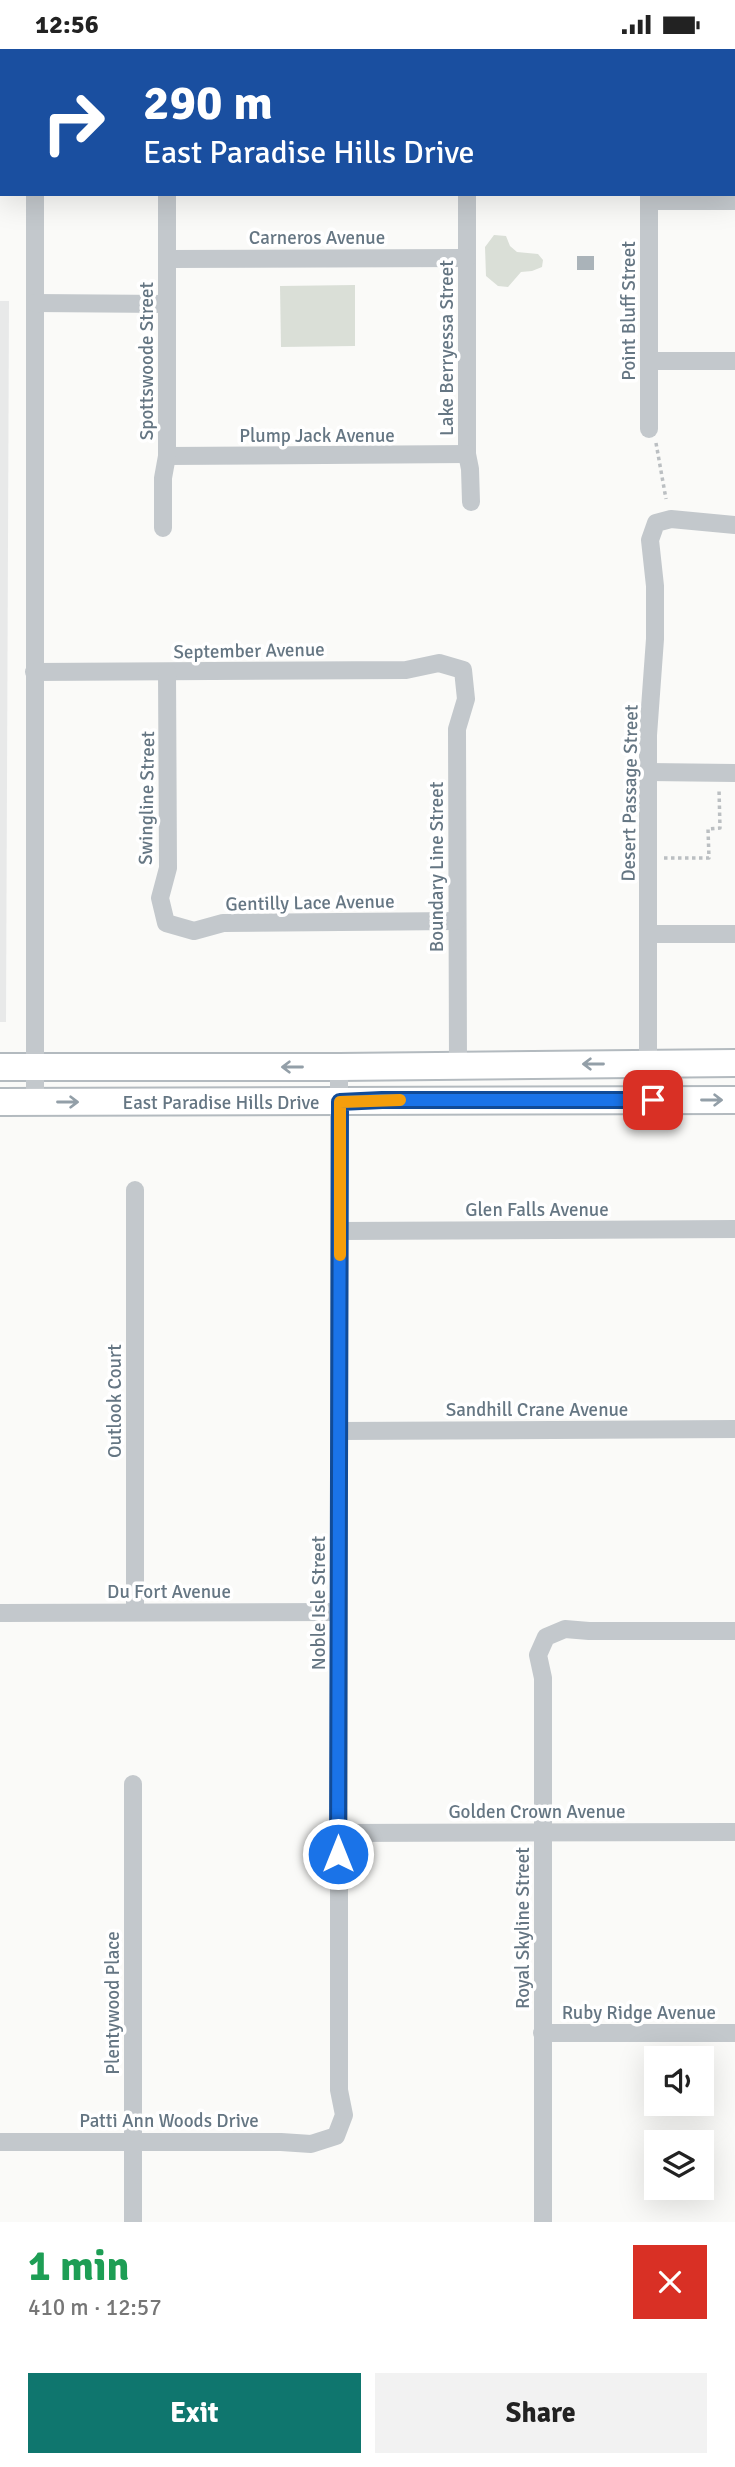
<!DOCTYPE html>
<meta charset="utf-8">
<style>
:root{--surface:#fff;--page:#f2f2f2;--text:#222;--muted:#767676;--accent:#0f766e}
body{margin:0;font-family:Signika,sans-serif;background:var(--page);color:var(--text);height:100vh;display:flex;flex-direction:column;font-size:26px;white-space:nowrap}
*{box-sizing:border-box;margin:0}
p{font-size:23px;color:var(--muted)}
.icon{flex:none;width:38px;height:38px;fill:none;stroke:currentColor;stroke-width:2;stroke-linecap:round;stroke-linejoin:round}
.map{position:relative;height:2173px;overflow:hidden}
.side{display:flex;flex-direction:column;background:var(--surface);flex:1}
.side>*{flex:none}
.guide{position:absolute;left:0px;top:0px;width:735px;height:147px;box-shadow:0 7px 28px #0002;background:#1a4fa0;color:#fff;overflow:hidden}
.fabs{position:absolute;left:644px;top:1997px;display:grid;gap:14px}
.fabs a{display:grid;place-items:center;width:70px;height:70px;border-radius:0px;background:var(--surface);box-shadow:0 7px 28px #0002;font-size:35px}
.pin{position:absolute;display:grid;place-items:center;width:60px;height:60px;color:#fff;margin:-30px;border-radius:14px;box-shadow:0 4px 10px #0006}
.me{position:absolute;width:77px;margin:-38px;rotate:0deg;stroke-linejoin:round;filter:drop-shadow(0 0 5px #0008)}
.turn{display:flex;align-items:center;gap:24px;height:147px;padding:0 28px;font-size:32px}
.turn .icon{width:91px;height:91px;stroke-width:2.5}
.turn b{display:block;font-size:49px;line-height:60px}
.round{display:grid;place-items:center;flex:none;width:74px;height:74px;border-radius:0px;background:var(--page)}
.summary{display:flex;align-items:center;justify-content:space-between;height:119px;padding:0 28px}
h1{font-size:42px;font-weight:700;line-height:52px;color:#1e9e55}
.button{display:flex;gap:14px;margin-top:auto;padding:14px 28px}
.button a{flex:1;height:80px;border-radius:0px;background:var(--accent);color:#fff;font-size:28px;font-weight:700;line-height:80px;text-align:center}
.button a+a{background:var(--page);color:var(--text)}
.status{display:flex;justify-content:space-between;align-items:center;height:49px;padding:0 35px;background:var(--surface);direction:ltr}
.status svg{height:19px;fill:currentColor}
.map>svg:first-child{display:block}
.built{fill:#e8e9e9}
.green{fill:#dadfd7}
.building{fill:#aab3b9}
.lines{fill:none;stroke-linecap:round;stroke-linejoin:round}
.secondary-casing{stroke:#b3babf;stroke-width:30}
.path{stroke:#bbbfc2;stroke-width:3.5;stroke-dasharray:3.5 3.5;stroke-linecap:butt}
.minor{stroke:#c3c8cc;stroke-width:18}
.secondary{stroke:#fff;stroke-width:26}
.oneway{stroke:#939fa8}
.route-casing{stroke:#114b97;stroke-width:18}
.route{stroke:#1a73e8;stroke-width:12}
.slow{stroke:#f59e0b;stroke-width:12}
.labels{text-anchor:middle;stroke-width:7;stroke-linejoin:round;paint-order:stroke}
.street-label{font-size:19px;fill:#657683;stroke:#fff}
</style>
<div class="status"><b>12:56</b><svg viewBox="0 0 49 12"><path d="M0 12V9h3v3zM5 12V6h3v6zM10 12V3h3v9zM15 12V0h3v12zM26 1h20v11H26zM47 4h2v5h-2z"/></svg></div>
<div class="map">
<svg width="735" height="2173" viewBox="0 0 735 2173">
<rect width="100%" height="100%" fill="#fafaf8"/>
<!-- built -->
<path class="built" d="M0 252H9L6 973H0Z"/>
<!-- green -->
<g class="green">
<path d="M494 186 506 187 510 197 517 203 538 205 543 211 542 218 532 222 521 223 508 238 498 237 486 227 485 198Z"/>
<path d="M355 236V297L281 298 280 237Z"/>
</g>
<!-- building -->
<rect class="building" x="577" y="207" width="17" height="14"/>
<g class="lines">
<!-- secondary casing -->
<g class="secondary-casing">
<g id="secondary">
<path d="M0 1018H339L735 1014"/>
<path d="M0 1053 735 1051"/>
</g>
</g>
<!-- path -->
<g class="path">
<path d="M656 394 666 450"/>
<path d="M664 809H709L708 780 720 779 719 740"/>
</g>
<!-- minor -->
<g class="minor">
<path d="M167 0V2"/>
<path d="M649 0V2"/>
<path d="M35 2V0"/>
<path d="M467 2V0"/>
<path d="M35 145V1052"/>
<path d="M467 145V405L470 420 471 453"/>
<path d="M649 152H735"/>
<path d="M167 210 467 209"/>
<path d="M35 254 167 255"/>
<path d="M649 312H735"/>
<path d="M649 380V145"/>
<path d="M167 407 467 405"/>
<path d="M163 479V429L167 407V145"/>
<path d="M34 623 406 621 439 614 463 621 466 650 457 680 458 1016"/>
<path d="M167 623 168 819 160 849 166 874 194 882 223 874 456 872"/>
<path d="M648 723 735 724"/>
<path d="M648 885H735"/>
<path d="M648 1015V686L655 590V537L650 491 656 474 671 470 735 476"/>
<path d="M340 1182 735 1180"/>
<path d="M339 1382 735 1380"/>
<path d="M135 1563V1141"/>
<path d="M0 1564 339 1563"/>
<path d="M338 1784 735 1783"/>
<path d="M542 1984H735"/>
<path d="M0 2093H281L311 2095 336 2087 344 2066 339 2041V1018"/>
<path d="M133 2173V1735"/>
<path d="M543 2173V1629L538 1606 546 1588 565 1580 589 1582H735"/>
</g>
<!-- secondary -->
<use href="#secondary" class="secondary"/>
</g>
<!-- one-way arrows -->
<defs><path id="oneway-shaft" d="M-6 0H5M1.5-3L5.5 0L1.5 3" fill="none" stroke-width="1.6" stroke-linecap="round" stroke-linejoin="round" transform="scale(1.75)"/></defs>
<g class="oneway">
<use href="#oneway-shaft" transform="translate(593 1015) rotate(180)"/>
<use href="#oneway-shaft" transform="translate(292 1018) rotate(-180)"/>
<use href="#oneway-shaft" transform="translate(712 1051)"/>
<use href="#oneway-shaft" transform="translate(68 1053)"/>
</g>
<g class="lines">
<!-- route casing -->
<g class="route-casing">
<path id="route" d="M338 1805 340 1053 382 1051H653"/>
</g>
<!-- route -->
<use href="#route" class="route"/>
<!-- slow -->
<path class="slow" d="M340 1206V1053L400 1051"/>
</g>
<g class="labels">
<!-- street labels -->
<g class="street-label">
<text x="317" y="195">Carneros Avenue</text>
<text transform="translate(628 262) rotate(-90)" y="7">Point Bluff Street</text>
<text transform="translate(446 299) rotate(-90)" y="7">Lake Berryessa Street</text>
<text transform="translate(146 312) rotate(-90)" y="7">Spottswoode Street</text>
<text x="317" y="393">Plump Jack Avenue</text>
<text transform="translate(249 601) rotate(-1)" y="7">September Avenue</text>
<text transform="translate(629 744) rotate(-89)" y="7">Desert Passage Street</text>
<text transform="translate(146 749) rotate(-89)" y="7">Swingline Street</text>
<text transform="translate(436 818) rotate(-90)" y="7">Boundary Line Street</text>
<text transform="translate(310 853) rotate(-1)" y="7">Gentilly Lace Avenue</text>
<text x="221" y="1060">East Paradise Hills Drive</text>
<text x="537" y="1167">Glen Falls Avenue</text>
<text transform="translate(114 1352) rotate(-90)" y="7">Outlook Court</text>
<text x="537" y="1367">Sandhill Crane Avenue</text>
<text x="169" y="1549">Du Fort Avenue</text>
<text transform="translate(318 1554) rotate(-90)" y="7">Noble Isle Street</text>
<text x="537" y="1769">Golden Crown Avenue</text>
<text transform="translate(522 1879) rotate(-90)" y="7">Royal Skyline Street</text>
<text transform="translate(112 1954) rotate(-90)" y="7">Plentywood Place</text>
<text x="639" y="1970">Ruby Ridge Avenue</text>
<text x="169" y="2078">Patti Ann Woods Drive</text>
</g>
</g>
</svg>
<div class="fabs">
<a><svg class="icon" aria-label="sound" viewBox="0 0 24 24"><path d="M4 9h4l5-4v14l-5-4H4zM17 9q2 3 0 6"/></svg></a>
<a><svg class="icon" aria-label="layers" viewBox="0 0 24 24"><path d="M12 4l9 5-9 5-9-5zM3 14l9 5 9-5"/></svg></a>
</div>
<div class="pin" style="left:653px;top:1051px;background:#d93025"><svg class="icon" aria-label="arrive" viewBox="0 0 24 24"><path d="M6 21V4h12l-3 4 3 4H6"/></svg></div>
<svg class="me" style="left:338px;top:1805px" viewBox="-20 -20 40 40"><circle r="17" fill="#1a73e8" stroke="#fff" stroke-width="3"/><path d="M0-11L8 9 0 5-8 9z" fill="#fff"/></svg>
<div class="guide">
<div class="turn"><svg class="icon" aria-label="right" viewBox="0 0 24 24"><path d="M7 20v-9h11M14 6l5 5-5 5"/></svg><div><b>290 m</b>East Paradise Hills Drive</div></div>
</div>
</div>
<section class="side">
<div class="summary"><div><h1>1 min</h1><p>410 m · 12:57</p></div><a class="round" style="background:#d93025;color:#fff"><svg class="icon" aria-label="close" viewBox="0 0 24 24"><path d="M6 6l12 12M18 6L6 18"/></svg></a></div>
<div class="button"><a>Exit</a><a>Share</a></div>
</section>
